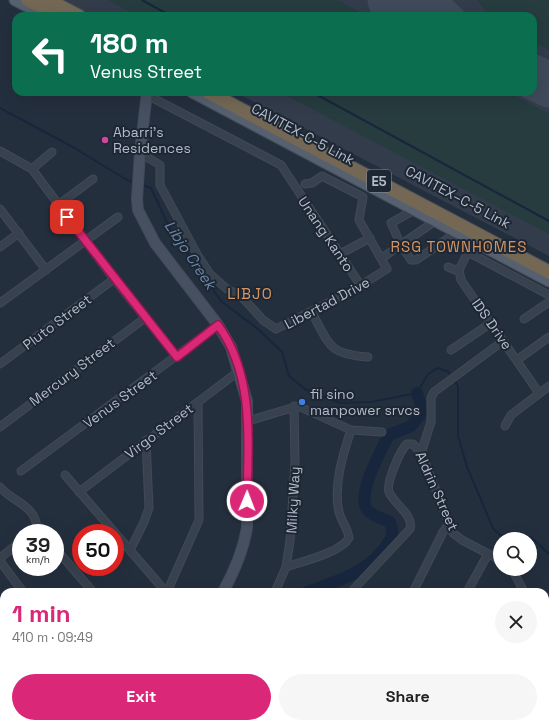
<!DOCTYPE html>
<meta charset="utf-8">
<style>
:root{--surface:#fff;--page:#f6f6f6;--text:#222;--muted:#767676;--accent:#db2777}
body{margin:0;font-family:"Space Grotesk",sans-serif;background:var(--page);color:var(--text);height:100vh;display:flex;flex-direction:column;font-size:15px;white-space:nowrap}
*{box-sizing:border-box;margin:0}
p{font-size:13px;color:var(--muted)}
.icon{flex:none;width:22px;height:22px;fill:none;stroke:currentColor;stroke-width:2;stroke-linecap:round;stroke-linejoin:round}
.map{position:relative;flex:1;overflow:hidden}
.side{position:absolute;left:0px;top:588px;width:549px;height:140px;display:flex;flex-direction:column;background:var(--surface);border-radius:12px 12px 0 0;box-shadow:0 4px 16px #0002}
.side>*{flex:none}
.hud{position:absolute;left:12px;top:12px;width:525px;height:84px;border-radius:12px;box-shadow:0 4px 16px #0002;background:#0b6e4f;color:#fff;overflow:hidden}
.controls{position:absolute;left:493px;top:532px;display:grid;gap:8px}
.controls a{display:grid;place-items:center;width:44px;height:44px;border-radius:50%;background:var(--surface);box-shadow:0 4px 16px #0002;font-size:20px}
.speed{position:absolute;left:12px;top:524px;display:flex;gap:8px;font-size:20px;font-weight:700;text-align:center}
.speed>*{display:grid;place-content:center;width:52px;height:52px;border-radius:50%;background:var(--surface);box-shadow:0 4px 16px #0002;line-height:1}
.speed small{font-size:10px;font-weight:400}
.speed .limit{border:6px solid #d22;background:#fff;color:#111}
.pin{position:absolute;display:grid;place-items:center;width:34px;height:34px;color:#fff;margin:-17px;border-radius:8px;box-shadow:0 2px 6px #0006}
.me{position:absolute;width:44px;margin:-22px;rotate:1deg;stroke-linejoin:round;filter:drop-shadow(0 0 3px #0008)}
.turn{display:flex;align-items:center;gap:14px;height:84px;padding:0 12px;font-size:18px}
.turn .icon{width:52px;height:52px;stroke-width:2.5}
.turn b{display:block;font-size:28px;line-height:34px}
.round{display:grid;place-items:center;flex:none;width:42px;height:42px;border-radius:21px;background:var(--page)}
.summary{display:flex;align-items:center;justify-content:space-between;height:68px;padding:0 12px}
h1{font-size:24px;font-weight:600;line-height:30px;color:var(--accent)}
.button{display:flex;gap:8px;margin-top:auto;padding:8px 12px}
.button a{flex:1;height:46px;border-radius:24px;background:var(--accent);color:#fff;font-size:16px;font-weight:600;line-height:46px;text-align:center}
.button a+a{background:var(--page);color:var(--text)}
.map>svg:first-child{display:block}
.airport{fill:#323c4b}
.green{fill:#263c3f}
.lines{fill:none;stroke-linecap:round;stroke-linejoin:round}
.stream{stroke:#17263c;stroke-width:2}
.river{stroke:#17263c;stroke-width:12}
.taxiway{stroke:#3f4a5a;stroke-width:18}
.runway{stroke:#3f4a5a;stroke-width:45}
.minor-casing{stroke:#414a57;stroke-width:9}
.secondary-casing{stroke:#414a57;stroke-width:12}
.primary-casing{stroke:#414a57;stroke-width:13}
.motorway-casing{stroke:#434c59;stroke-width:15}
.minor{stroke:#38414e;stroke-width:7}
.secondary{stroke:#465061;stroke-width:10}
.primary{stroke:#56606e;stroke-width:11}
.motorway{stroke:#746855;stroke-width:13}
.route-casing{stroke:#8e194d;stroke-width:10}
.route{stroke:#db2777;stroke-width:7}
.hotel-dot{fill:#d1479c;stroke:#1d2633;stroke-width:1.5}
.shop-dot{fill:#3f7fe0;stroke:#1d2633;stroke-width:1.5}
.labels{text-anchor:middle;stroke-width:4;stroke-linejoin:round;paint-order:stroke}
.shield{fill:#1d2633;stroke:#878f9c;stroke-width:1}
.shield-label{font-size:13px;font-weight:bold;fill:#b4bcc9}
.poi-label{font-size:14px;fill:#b4bcc9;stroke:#1d2633;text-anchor:start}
.street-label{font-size:14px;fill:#b4bcc9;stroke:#1d2633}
.neighbourhood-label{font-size:15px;letter-spacing:1px;fill:#d59563;stroke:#1d2633}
.water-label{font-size:15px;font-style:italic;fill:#6d86a8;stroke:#1d2633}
</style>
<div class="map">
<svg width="549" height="728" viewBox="0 0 549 728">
<rect width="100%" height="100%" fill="#242f3e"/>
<!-- airport -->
<path class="airport" d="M62 0H549V256L235 92H533V16H92Z"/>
<!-- green -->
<g class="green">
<path d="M108 0H337L367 16H137Z"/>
<path d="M477 0H549V50L533 41V16H490Z"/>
<path d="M280 92H508L549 114V234Z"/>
<path d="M461 724H505L502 728H467Z"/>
</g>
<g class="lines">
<!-- stream -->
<g class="stream">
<path d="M142 0 171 16"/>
<path d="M312 92 549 221"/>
<path d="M0 108 71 146 127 180 136 183"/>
<path d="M142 185 151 188 170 229 221 301 258 329 282 352 289 376 305 389 340 403 371 402 417 393 428 374 438 368 449 372 458 386V436L467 467 493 528C508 547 515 530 530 537 537 541 543 549 549 554"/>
</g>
<!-- river -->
<g class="river">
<path d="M307 592C335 582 364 574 383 550 391 539 395 536 390 522 384 519 369 515 366 508 358 491 381 451 389 435L411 426 423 411 417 393"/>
<path d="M240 728 241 724"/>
</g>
<!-- taxiway -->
<path class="taxiway" d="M439 0 456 16"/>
<!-- runway -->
<g class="runway">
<path d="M390 0 420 16"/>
<path d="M533 77 549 85"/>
</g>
<!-- minor casing -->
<g class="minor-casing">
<g id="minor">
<path d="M147 95 281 165 361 286"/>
<path d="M0 151 32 169 114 279 177 357"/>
<path d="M140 153 160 165V185L198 256 210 274 227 289 242 297 263 320 276 329 350 292 387 269 359 220 363 197 322 176 312 183 305 184"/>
<path d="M32 169 52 152"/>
<path d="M58 205 93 179"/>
<path d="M0 209 46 270"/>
<path d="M414 210 391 223 401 245 411 260H416L450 237 462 243"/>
<path d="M0 247 19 233"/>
<path d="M468 252 459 270 461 280 539 393"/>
<path d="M468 252 549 295"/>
<path d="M340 254 370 238"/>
<path d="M382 258 435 221"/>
<path d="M448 267 458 271"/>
<path d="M0 303 118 217"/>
<path d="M312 313C330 345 328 354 368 357"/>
<path d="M524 319 549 302"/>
<path d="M451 350 491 323"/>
<path d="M517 360 549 337"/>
<path d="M0 364 114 279"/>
<path d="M248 421 298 406 351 430 382 432"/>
<path d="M505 426 511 415 549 386"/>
<path d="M0 427 145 318"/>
<path d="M421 453 431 422V398L434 392 503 341"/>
<path d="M21 471 218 325"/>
<path d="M65 475 166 592"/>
<path d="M0 487C12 502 37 505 37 530"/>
<path d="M79 492 239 371"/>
<path d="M30 533 37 530 42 533"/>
<path d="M55 548 93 592"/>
<path d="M130 550 144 522 149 508 146 440"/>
<path d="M0 558 21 541"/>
<path d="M0 561 23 592"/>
<path d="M286 567C303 561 340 553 349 538 348 528 341 521 339 512 333 486 343 454 351 430"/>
<path d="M512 569 524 592"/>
<path d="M167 592 199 520 198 402"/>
<path d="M275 592 286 567 290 541 295 462 294 406"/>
<path d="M351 592 410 529C414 515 394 504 389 492 386 483 400 450 407 444H413L421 453 453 533 462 540 500 560"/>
<path d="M413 592 443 532 449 524"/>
<path d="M467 592 488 554"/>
<path d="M0 612 4 619"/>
<path d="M545 621 549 622"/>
<path d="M545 658 549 650"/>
<path d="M0 695 4 701"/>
<path d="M18 724 21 728"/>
<path d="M69 724 71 728"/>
<path d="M258 724 266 728"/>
<path d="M527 724 535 728"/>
<path d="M283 728 287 724"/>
<path d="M366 728 370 724"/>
<path d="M437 728 441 724"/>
<path d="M506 728 509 724"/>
</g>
</g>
<!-- secondary casing -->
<g class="secondary-casing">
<g id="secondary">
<path d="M147 92 140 153 137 199 138 210 155 243 218 325 231 347 247 401V528C243 551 234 572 223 592"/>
<path d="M149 728 152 724"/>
</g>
</g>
<!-- primary casing -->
<g class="primary-casing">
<g id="primary">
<path d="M15 0 36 11"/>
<path d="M192 92 549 281"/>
</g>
</g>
<!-- motorway casing -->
<g class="motorway-casing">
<g id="motorway">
<path d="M28 0 60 16"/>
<path d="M50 1 79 16"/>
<path d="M208 92 549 272"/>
</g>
</g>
<!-- minor -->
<use href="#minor" class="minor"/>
<!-- secondary -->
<use href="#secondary" class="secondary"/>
<!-- primary -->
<use href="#primary" class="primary"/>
<!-- motorway -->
<use href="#motorway" class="motorway"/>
</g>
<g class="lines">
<!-- route casing -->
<g class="route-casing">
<path id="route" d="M67 217 177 357 218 325C255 376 248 442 247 501"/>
</g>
<!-- route -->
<use href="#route" class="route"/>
</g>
<!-- markers -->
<circle class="hotel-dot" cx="105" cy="140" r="4"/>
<circle class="shop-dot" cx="302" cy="402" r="4"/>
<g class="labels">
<!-- shield labels -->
<rect class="shield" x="367" y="170" width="24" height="22" rx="3"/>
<g class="shield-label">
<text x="379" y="186">E5</text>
</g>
<!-- poi labels -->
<g class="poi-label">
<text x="113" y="137">Abarri's<tspan x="113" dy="16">Residences</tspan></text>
<text x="310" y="399">fil sino<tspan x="310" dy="16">manpower srvcs</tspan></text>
</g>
<!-- street labels -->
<g class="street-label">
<text transform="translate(303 134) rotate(28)" y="5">CAVITEX-C-5 Link</text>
<text transform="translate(458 197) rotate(28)" y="5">CAVITEX–C-5 Link</text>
<text transform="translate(326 234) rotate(56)" y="5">Unang Kanto</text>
<text transform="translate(327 303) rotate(-28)" y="5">Libertad Drive</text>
<text transform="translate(57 322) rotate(-37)" y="5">Pluto Street</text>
<text transform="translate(492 324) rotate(55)" y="5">IDS Drive</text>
<text transform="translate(72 372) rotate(-37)" y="5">Mercury Street</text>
<text transform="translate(120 399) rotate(-36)" y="5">Venus Street</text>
<text transform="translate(159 431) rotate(-37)" y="5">Virgo Street</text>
<text transform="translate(437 491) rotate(66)" y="5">Aldrin Street</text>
<text transform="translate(293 500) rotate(-87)" y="5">Milky Way</text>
</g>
<!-- neighbourhood labels -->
<g class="neighbourhood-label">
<text x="459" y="252">RSG TOWNHOMES</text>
<text x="250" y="299">LIBJO</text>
</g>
<!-- water labels -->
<g class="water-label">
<text transform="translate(190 255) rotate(56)" y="5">Libjo Creek</text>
</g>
</g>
</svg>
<div class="controls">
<a><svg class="icon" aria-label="search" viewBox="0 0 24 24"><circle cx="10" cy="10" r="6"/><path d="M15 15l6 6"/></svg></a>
</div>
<div class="speed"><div>39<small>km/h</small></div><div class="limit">50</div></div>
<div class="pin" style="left:67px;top:217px;background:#d93025"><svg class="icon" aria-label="arrive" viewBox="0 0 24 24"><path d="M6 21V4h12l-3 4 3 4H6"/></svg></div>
<svg class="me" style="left:247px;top:501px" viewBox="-20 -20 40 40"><circle r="17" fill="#db2777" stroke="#fff" stroke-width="3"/><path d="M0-11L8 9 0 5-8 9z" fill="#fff"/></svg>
<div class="hud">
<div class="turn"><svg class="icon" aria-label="left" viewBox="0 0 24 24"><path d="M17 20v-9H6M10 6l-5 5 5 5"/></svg><div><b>180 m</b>Venus Street</div></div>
</div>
<section class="side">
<div class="summary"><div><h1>1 min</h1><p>410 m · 09:49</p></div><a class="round"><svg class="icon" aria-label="close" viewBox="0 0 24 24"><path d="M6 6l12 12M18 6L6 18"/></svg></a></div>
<div class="button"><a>Exit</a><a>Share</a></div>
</section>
</div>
